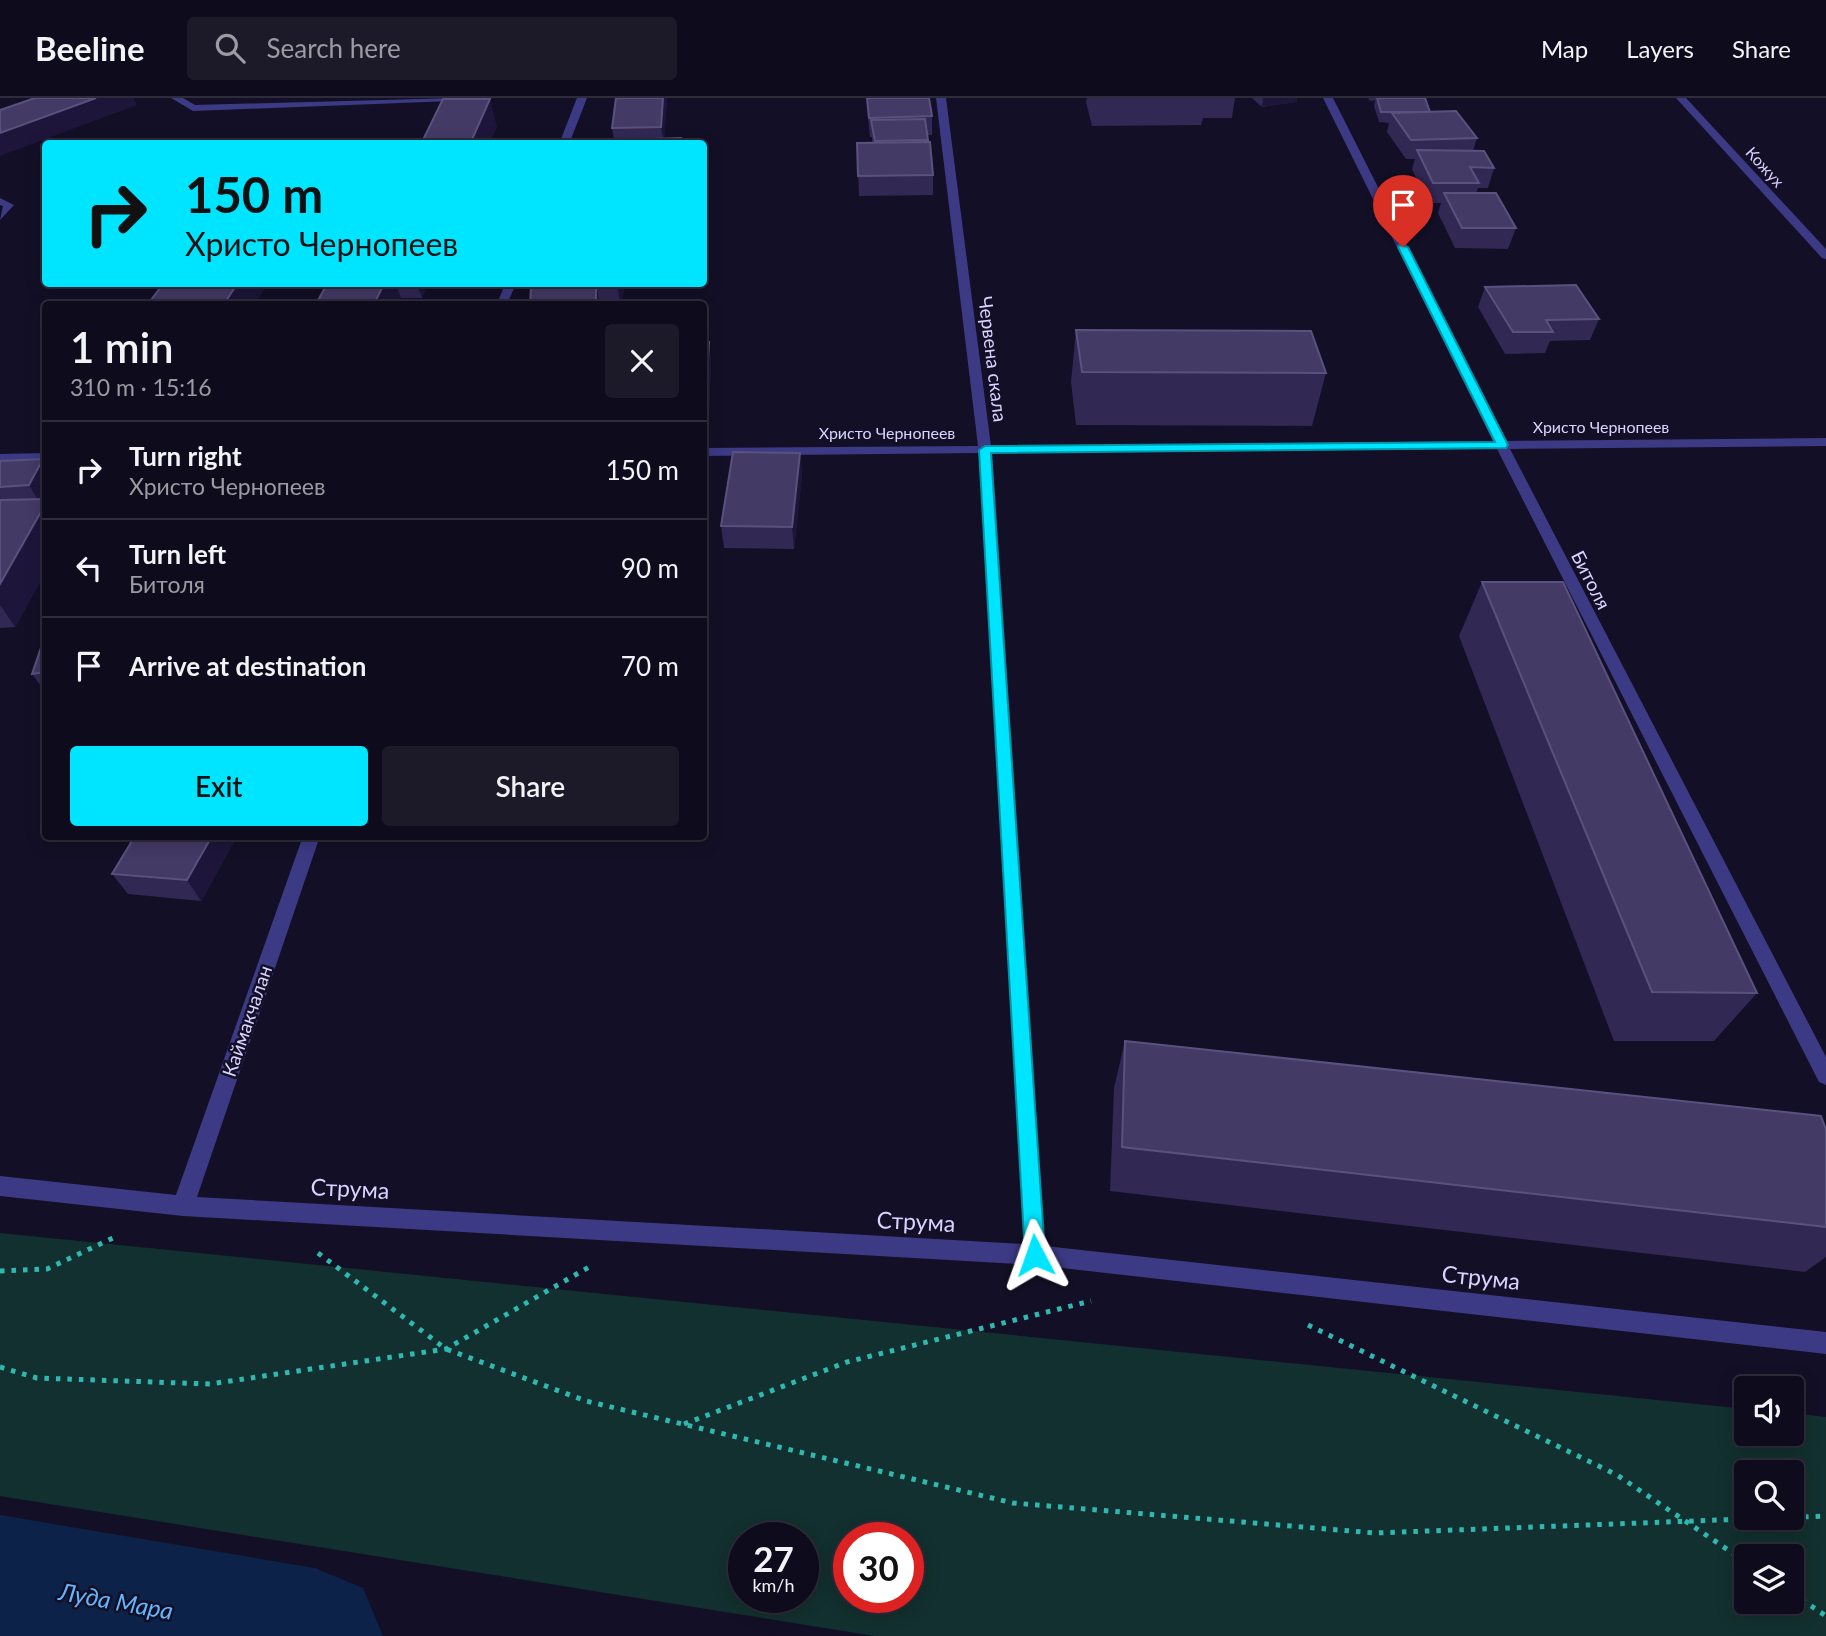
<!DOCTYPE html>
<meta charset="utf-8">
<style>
:root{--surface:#0e0b1c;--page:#1c1929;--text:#f1f3f6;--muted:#9b9ba3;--line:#2e2b3b;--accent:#00e5ff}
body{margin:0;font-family:Lato,sans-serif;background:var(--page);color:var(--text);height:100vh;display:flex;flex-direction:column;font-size:26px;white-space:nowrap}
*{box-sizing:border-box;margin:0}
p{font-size:23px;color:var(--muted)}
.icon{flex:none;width:38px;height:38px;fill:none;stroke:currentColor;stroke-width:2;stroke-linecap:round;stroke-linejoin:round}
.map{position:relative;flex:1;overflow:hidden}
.details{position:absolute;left:42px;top:203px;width:665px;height:539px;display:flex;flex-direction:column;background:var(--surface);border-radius:7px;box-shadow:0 4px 18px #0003,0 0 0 2px var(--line)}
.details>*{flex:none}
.guide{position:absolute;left:42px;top:42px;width:665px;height:147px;border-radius:7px;box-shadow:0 4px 18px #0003,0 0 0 2px var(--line);background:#00e5ff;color:#111;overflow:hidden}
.buttons{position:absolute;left:1734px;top:1278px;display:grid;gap:14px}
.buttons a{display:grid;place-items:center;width:70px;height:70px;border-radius:7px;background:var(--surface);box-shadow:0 4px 18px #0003,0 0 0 2px var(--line);font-size:35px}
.speed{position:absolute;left:728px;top:1424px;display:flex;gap:14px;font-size:35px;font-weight:700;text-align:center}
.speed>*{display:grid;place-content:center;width:91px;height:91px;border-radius:50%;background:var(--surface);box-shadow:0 4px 18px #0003,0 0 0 2px var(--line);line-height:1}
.speed small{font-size:18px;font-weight:400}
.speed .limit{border:10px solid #d22;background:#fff;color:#111}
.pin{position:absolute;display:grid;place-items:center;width:60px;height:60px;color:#fff;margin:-72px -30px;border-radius:50% 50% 50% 0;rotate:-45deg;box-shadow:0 0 7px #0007}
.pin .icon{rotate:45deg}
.me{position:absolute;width:77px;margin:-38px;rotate:356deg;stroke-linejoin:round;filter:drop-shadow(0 0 5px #0008)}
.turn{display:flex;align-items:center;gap:24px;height:147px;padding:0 28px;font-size:32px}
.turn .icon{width:91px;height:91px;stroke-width:2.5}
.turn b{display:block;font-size:49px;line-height:60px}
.round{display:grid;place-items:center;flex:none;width:74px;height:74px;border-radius:7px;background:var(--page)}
.summary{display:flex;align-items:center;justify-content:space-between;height:119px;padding:0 28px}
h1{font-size:42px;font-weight:600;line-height:52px}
.primary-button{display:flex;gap:14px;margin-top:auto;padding:14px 28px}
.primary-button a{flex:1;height:80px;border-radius:7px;background:var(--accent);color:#111;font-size:28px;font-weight:600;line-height:80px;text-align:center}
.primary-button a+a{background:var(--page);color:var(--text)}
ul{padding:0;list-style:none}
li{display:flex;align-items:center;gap:21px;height:98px;padding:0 28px;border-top:2px solid var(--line)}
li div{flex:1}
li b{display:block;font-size:26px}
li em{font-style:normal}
header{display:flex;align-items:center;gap:42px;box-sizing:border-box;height:98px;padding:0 35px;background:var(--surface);border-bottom:2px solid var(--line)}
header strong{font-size:33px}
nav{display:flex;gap:38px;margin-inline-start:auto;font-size:24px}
.search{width:490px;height:63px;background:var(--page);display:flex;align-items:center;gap:18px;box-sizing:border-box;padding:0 24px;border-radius:7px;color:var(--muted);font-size:26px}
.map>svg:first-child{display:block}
.green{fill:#12302f;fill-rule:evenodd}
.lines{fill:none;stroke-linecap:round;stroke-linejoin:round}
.river{fill:#0c2248;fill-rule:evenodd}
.path{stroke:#2fb8b0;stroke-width:5;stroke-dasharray:4.5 7;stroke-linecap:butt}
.street{fill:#3d3a85;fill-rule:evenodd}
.wall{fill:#312854}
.shaded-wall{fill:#1d163a}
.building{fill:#433a66;stroke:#5a527e;stroke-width:2}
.route{fill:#00e5ff;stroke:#0095a6;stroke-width:2}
.labels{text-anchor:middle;stroke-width:5;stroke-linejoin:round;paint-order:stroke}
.far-street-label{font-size:16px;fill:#d9d4ff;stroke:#130f26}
.street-label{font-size:19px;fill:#d9d4ff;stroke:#130f26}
.near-street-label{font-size:23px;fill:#d9d4ff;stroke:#130f26}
.near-water-label{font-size:24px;font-style:italic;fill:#62b6ff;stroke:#130f26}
</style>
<header>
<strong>Beeline</strong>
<div class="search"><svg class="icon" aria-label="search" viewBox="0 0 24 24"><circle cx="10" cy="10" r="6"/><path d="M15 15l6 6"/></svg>Search here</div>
<nav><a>Map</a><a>Layers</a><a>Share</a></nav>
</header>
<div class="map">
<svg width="1826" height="1538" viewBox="0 0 1826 1538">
<rect width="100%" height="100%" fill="#130f26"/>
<!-- green -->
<path class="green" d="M0 1135 1746 1311V1335H1792V1315L1826 1319V1538H875L0 1398ZM1746 1374H1792V1419H1746ZM744 1440H803V1500H744ZM849 1440H908V1500H849ZM1746 1458H1792V1503H1746Z"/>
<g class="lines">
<!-- river -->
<path class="river" d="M0 1417 315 1470 363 1490 383 1538H0Z"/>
<!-- path -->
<g class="path">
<path d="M318 1155 446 1251 586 1303 1013 1405 1375 1435 1826 1418"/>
<path d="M0 1173 47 1171 115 1139"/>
<path d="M1308 1227 1617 1377 1746 1464"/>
<path d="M0 1269 37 1280 210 1286 446 1251 589 1169"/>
<path d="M684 1326 847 1264 1091 1203"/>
<path d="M1792 1495 1826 1518"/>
</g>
<!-- street -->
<g class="street">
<path d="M171 0H183L195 7 456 0 451 3 193 13Z"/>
<path d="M577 0H587L569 46H559Z"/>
<path d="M936 0H946L991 348 1493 343 1323 0H1333L1506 343 1826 340V348L1510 351 1826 959V987L1819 984 1497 351 992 355 1045 1148 1826 1234V1256L1035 1167 183 1118 0 1098V1078L176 1097 303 738H320L197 1099 1024 1146 979 355 704 358V350L978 348Z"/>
<path d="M1676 0H1686L1826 151V161L1822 160Z"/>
<path d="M0 100 14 107 0 122 3 108 0 107Z"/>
<path d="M505 186H516L507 206H497Z"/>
<path d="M46 355V363L0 364V356Z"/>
</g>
</g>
<!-- wall -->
<g class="wall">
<path d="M667 0 664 40 614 42 612 30Z"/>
<path d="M866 0H929L932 18V37H927L933 77V97L859 98 857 45 872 44V39H870Z"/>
<path d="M1087 0H1235L1232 20H1203L1201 27 1092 28 1086 4Z"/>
<path d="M1252 0H1297L1296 4 1262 9Z"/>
<path d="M1368 0H1425L1430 14 1477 40 1473 53 1494 70 1488 90H1478L1476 95 1516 130 1508 151 1455 150 1438 115 1441 105H1427L1412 71 1415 61H1406L1387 34 1389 25 1379 24 1374 8 1375 2 1370 3Z"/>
<path d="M327 186H428L422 200H401Z"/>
<path d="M549 186H626L620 206H596L549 187Z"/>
<path d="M1485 189 1599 221 1590 242 1550 243 1545 255 1505 256 1478 209Z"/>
<path d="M1076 232 1326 275 1312 328 1076 327 1071 284Z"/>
<path d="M704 244H709L711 265 709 315H704Z"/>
<path d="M800 355 802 377 794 451 724 450 721 428Z"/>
<path d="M43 361 46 365V473L15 529 0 530V363Z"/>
<path d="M1482 484 1757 895 1714 943H1614L1459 538Z"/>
<path d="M46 535V595L32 576Z"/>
<path d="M237 738 201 803 128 796 112 776Z"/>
<path d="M1125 943 1826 1032V1159L1805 1174 1110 1093 1114 990Z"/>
</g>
<!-- shaded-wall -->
<g class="shaded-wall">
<path d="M96 0H134L137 7 0 58V35Z"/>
<path d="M663 0H667L664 46 661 29Z"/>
<path d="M1263 0H1297L1296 4 1262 9Z"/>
<path d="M490 1 497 29 489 46H470Z"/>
<path d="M237 186H268L255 206H224Z"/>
<path d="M384 186H396L401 200 398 206H374Z"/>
<path d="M417 186H428L422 200Z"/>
<path d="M596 186 600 206H596Z"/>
<path d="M617 186H626L620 206Z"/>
<path d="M709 244 711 265 709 315 706 293Z"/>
<path d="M800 355 802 377 794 451 792 429Z"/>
<path d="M43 361 46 365V473L15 529 0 507V486L43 410 29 387Z"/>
<path d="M212 738H237L201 803 187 782Z"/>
</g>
<!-- building -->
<g class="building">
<path d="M35 0H96L0 35V12Z"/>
<path d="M616 0H663L661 29 612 30Z"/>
<path d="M867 0H929L932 18 869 20Z"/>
<path d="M1377 0H1425L1430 14H1381Z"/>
<path d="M443 1H490L470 46H421Z"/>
<path d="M1456 13 1477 40 1411 42 1392 15Z"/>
<path d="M925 21 928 42 875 43 871 22Z"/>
<path d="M681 40V46H595V43Z"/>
<path d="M930 44 933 77 858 78 857 45Z"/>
<path d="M1417 52 1484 53 1494 70 1470 69 1479 85H1433Z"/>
<path d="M1444 95H1496L1516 130H1462Z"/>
<path d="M163 186H237L224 206H148Z"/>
<path d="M327 186H384L374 206H316Z"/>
<path d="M573 186H596V206H530L531 188Z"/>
<path d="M1576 187 1599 221 1546 222 1553 234H1513L1485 189Z"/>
<path d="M1076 232 1311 233 1326 275 1082 274Z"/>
<path d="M704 244H709L706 293H704Z"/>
<path d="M733 354 800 355 792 429 721 428Z"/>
<path d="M43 361 29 387 0 389V363Z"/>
<path d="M46 401V405L0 486V402Z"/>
<path d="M1482 484H1563L1757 895 1652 894Z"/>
<path d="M46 535V574L32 576Z"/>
<path d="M135 738H212L187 782 112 776Z"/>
<path d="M1125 943 1821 1018 1826 1032V1129L1122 1049Z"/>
</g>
<!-- route -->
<path class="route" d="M1399 147 1408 149 1508 347 1506 350 991 355 1045 1157 1042 1163 1035 1166 1028 1163 1025 1157 979 352 985 348 1495 344 1398 149Z"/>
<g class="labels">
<!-- far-street labels -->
<g class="far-street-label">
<text transform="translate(1765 69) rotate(48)" y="6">Кожух</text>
<text x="1601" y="335">Христо Чернопеев</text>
<text x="887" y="341">Христо Чернопеев</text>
</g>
<!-- street labels -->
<g class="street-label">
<text transform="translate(993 261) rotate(83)" y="7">Червена скала</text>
<text transform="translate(1591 482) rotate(63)" y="7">Битоля</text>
<text transform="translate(247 923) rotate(-71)" y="7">Каймакчалан</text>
</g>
<!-- near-street labels -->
<g class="near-street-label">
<text transform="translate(350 1091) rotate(3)" y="8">Струма</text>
<text transform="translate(916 1124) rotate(3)" y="8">Струма</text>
<text transform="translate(1481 1180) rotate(6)" y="8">Струма</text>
</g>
<!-- near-water labels -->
<g class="near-water-label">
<text transform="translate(116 1504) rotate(10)" y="8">Луда Мара</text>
</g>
</g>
</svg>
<div class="buttons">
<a><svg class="icon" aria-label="sound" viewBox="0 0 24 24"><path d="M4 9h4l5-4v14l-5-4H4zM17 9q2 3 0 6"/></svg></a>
<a><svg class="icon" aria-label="search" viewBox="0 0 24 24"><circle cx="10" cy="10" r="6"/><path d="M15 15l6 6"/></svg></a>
<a><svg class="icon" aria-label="layers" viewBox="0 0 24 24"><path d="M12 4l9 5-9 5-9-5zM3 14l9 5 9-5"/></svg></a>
</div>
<div class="speed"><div>27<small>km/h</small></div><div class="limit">30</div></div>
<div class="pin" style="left:1403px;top:149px;background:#d93025"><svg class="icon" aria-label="arrive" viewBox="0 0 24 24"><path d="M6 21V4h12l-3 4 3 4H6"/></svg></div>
<svg class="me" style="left:1035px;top:1157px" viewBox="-20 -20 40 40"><path d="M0-17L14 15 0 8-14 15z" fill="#00e5ff" stroke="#fff" stroke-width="4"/></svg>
<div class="guide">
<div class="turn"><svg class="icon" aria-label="right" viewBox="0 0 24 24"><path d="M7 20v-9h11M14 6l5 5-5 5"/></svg><div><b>150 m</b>Христо Чернопеев</div></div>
</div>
<section class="details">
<div class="summary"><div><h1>1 min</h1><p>310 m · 15:16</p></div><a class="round"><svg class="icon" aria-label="close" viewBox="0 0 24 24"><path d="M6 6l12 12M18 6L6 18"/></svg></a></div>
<ul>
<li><svg class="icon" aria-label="right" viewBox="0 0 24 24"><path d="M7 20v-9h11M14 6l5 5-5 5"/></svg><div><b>Turn right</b><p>Христо Чернопеев</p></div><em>150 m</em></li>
<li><svg class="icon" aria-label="left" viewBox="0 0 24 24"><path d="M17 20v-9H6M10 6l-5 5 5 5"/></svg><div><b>Turn left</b><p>Битоля</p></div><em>90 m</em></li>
<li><svg class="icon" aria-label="arrive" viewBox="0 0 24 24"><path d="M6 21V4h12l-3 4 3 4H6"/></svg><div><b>Arrive at destination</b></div><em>70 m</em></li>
</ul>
<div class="primary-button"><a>Exit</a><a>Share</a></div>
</section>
</div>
